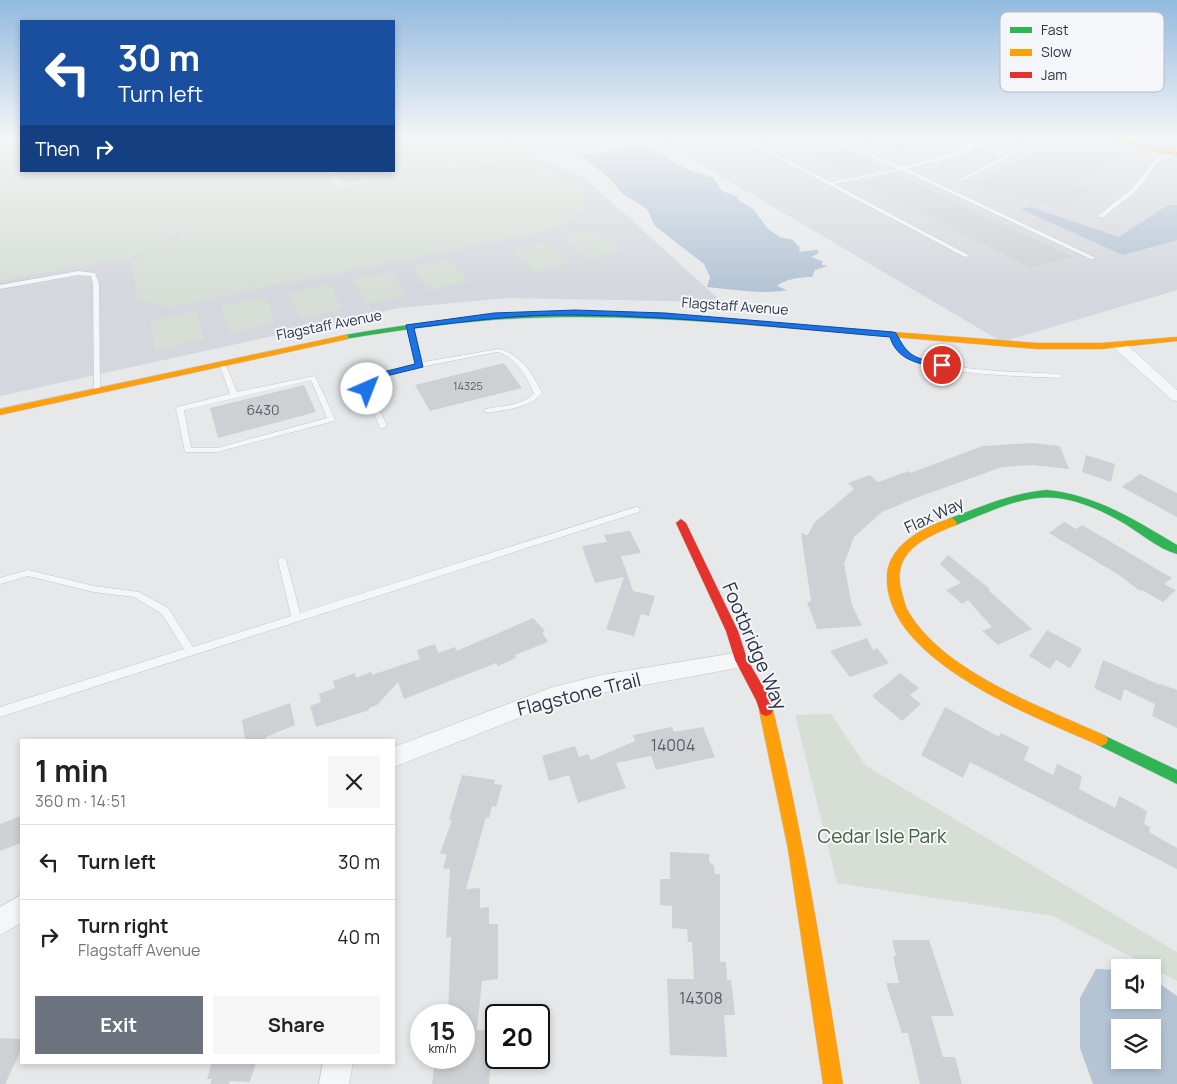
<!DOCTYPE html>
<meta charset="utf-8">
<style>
:root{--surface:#fff;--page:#f6f6f6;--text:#222;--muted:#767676;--line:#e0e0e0;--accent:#6c737f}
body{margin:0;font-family:Manrope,sans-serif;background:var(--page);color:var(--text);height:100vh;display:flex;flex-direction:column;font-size:19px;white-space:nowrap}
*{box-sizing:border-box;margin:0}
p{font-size:16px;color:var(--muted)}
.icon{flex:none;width:28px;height:28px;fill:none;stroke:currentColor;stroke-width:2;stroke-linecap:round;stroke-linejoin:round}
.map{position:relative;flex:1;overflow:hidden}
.drawer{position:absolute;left:20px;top:739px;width:375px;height:325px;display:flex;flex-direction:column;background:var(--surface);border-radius:0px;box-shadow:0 2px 8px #0003}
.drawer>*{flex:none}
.hud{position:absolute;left:20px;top:20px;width:375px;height:152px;border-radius:0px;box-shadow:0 2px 8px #0003;background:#1a4fa0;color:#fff;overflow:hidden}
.controls{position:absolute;left:1111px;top:959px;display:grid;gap:10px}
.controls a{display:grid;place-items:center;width:50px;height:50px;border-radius:0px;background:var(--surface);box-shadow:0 2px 8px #0003;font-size:25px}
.speed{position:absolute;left:410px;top:1004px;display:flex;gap:10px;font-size:25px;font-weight:700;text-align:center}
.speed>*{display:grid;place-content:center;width:65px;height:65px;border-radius:50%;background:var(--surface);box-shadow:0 2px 8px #0003;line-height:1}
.speed small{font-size:12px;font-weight:400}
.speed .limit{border:2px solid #111;border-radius:8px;background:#fff;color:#111}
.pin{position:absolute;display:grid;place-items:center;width:42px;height:42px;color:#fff;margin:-21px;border:2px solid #fff;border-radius:50%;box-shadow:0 1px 5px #0007}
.me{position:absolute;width:55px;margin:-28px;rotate:44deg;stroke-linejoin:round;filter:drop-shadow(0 0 4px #0008)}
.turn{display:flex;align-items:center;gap:18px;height:105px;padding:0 15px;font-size:22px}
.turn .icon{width:65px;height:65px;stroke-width:2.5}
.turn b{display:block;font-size:35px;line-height:42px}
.then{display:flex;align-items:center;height:48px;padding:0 15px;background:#0003;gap:10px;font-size:19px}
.round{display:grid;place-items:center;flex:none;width:52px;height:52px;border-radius:0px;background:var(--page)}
.overview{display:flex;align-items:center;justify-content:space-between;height:85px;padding:0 15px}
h1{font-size:30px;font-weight:700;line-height:38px}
.primary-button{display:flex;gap:10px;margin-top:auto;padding:10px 15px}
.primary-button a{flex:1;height:58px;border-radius:0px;background:var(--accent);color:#fff;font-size:20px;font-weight:700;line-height:58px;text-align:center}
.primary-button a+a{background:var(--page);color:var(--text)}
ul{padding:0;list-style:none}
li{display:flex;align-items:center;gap:15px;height:75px;padding:0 15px;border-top:1px solid var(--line)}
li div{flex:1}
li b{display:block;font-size:19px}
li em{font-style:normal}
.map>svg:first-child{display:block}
.built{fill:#d4d7dd}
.green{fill:#d6ded6}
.water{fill:#b4c4d5;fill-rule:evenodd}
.building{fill:#ced0d3}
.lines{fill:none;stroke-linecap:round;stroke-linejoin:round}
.lane-casing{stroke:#c4c6c8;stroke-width:1}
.street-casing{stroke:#c4c6c8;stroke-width:1}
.fast-casing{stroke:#c4c6c8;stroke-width:1}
.slow-casing{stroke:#c4c6c8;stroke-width:1}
.jam-casing{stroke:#c4c6c8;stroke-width:1}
.lane{fill:#f5f6f7;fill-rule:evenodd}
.street{fill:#f5f6f7;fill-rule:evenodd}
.fast{fill:#30b455;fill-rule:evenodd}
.slow{fill:#ff9f0a;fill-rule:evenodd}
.jam{fill:#e5322d;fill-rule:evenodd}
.route{fill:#1a73e8;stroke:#114b97}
.labels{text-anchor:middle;stroke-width:4;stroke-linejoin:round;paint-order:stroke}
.far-number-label{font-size:11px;fill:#545c69}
.far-street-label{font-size:14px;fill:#2b3445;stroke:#f4f6f9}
.number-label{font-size:14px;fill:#545c69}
.street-label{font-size:16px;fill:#2b3445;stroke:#f4f6f9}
.near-number-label{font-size:16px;fill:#545c69}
.near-street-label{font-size:19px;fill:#2b3445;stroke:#f4f6f9}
.near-park-label{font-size:19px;fill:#3f6138;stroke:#f4f6f9}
.key{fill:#f4f6f9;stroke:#b8bcc3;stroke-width:1}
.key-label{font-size:14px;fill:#2b3445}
</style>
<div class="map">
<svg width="1177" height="1084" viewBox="0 0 1177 1084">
<rect width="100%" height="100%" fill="#e6e8ea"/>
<!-- built -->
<g class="built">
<path d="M655 137H1177V290L1002 342Z"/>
<path d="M529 155 585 178 722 302 507 298 400 308 0 396V280L132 257 153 249 175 235V214Z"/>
</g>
<!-- green -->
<g class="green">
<path d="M0 137H21V171H327L336 187C406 176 481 153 551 173 558 175 567 177 573 180 579 183 583 188 585 194 592 216 559 227 544 232L169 307 137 300 132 261 179 237 176 219 175 235 153 249 132 257 0 280Z"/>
<path d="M394 137H635L343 184 335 171H394Z"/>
<path d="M596 231 622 251 588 259 564 238Z"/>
<path d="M545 242 570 263 535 272 511 250Z"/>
<path d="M450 260 468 282 429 291 412 267Z"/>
<path d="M392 272 407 296 366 304 352 280Z"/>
<path d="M330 284 343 309 300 319 288 293Z"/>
<path d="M265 297 276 323 230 334 221 306Z"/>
<path d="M197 311 204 339 155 350 150 321Z"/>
<path d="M831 714 866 766 1177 952V981L1053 916 837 883 795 715Z"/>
</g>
<!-- water -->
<g class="water">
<path d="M863 137H910L920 139 898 153Z"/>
<path d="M639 146 650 148 688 170 713 177 722 191 738 197V200L753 209 768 229 780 237 793 240 800 248 799 252 817 250 819 253 811 257 822 261V265L828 266 815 270 812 277C800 277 785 279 777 286L787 290 781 291C756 294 732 289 707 287L710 277 704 264 655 226 647 209 623 194 609 178 585 159 578 156Z"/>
<path d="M1168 205H1177V240L1123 255 1020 209 1030 207 1119 237Z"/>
<path d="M1096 969 1120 970V1000H1152L1153 979 1177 996V1084H1093L1080 1048V998ZM1120 1028H1152V1060H1120Z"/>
</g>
<!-- building -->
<g class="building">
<path d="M775 137H817L887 169 853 176Z"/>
<path d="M1063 137 1129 153 1074 185 1091 190 1061 209 975 184Z"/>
<path d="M896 173 945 197 1073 257 1031 268 861 182Z"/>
<path d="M504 363 522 388 430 411 415 385Z"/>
<path d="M304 385 316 412 218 438 210 408Z"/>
<path d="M1032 443 1060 446 1069 469 1033 465 1002 467 913 499 882 512 854 537 844 564 852 605 862 626 817 629 807 602 811 601 801 533 808 535 814 523 854 489 848 483 870 475 878 482 909 471 910 473 983 446Z"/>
<path d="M1086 455 1115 464 1111 482 1082 472Z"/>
<path d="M1140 474 1177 493V517L1122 487Z"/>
<path d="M1064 522 1076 529 1082 525 1172 578 1164 584 1176 590 1163 602 1142 590 1140 591 1119 575 1049 533Z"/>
<path d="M630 531 641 553 621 556 633 591 655 596 649 616 641 614 634 636 606 629 624 577 595 583 582 546 607 542 604 535Z"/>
<path d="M948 555 990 589 988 590 1032 629 998 645 982 631 992 627 968 600 962 604 946 590 961 583 940 564Z"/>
<path d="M533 618 545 631 542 632 548 642 515 655 516 658 498 666 496 663 404 699 398 682 377 705 369 708V710L316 727 310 706 321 702 319 694 335 688 333 681 355 673 356 678 371 672 372 675 420 659 417 650 435 644 438 653 455 647 457 651Z"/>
<path d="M1047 630 1082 649 1070 668 1056 660 1050 669 1029 656Z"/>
<path d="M867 638 873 650 877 648 889 663 850 677 830 651Z"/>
<path d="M1103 660 1160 685V684L1177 690V728L1152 716 1155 704 1124 689 1121 701 1094 688Z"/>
<path d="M900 673 919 688 910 695 921 704 902 721 872 696Z"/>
<path d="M290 703 295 725 266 737V740H245L242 720Z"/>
<path d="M945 707 999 737 1001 733 1029 747 1024 760 1053 775 1057 764 1082 776 1079 789 1115 808 1119 796 1147 811 1144 824 1150 827 1149 832 1177 848V869L970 762 963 778 921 755Z"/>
<path d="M672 727 674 732 703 727 715 757 656 770 651 756 616 763 626 788 578 803 569 775 549 781 542 756 575 746 579 757 588 754 591 760 635 741 633 735Z"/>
<path d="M462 775 495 780 494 784 502 785 496 807 492 806 489 818 486 817 466 889 480 888V908L489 907V924H498V979L482 981 477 1030H496V1060H491L489 1084H432L435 1058H464V1015H448L451 937 446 938 450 869 443 868 447 855 440 853 452 820 449 819Z"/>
<path d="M21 816V843L0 851V824Z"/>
<path d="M670 852 709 854V862L714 866 715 874H720V962H726L727 980H731L735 1015H724L727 1057 670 1055 667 979H694L692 942H688L687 929 672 928V906L660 905V879H670Z"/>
<path d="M892 940H929L954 1016H931L943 1057H955L962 1084H920L908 1033H902L886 983H899L893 956H896Z"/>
<path d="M0 1038 21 1039V1050L5 1084H0Z"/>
<path d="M212 1062H256L250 1082 230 1081 229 1084H210L212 1079H207Z"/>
</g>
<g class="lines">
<!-- lane casing -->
<g class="lane-casing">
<g id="lane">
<path d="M739 137H743L831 182 898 169 827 137H831L903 167 933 159V161L907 169 1096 258 1091 259 902 170 834 184 970 256 965 257Z"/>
<path d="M943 137H947L1009 155 1047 137H1051L962 181 960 180V179L1005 156 950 141Z"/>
<path d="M1177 153V155L1161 159 1136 191 1103 217H1099V215L1132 189 1157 157Z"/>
<path d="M78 271 95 273 99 283 100 390 97 392 94 390 93 283 91 276 78 275 0 289V285Z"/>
<path d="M409 324 412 326 423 362 499 349C520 354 533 374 542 393 529 409 506 409 488 413L484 411 485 409C501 406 523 406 534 393 527 376 516 357 497 352L420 367 373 379 370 389 387 426 383 428H380L364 389 368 377 416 364 406 326Z"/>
<path d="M893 333 895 334C899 340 901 348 908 353 935 371 1024 372 1059 374L1062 376 1059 378C1025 376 927 375 902 355 896 350 893 342 890 335Z"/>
<path d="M222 361 225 363 237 392 315 376 335 419 334 421 217 452H185L176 409 177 407 230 394 219 363ZM311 380 327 418 217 448H191L184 410Z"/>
<path d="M636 507 639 508 640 510 639 512 0 717V707L184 649 162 614 134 597 94 592 28 576 0 584V578L28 570 94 586 139 592 168 608 193 647 291 616 278 560 279 558 282 557 286 560 300 613Z"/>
</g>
</g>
<!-- street casing -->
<g class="street-casing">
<g id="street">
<path d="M988 137H998L958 157 931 163 927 160 952 153Z"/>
<path d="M1119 341 1124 342 1177 390V401L1172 400 1114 348 1113 345Z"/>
<path d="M741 652 748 654 751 660 748 666 601 693 552 705 394 767V747L550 688 601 675Z"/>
<path d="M21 895V923L0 935V907Z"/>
<path d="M323 1062H353L349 1084H319Z"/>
</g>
</g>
<!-- fast casing -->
<g class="fast-casing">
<g id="fast">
<path d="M590 312 738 320 742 322 738 324C656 318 574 314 492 320 442 324 394 331 345 339L341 337 345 335C426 320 507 313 590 312Z"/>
<path d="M1047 490C1096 495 1135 520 1177 545V554C1158 549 1138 531 1120 521 1050 482 1025 497 956 525L952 526 947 522 948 519C981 507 1011 493 1047 490Z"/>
<path d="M1101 734 1177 770V784L1096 744 1094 740 1096 736Z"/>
</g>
</g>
<!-- slow casing -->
<g class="slow-casing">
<g id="slow">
<path d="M1105 137H1112L1177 152V156Z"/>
<path d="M735 320 1037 343H1101L1177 337V341L1101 349H1037L738 324H735Z"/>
<path d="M345 335H348V339L0 415V409Z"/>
<path d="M952 518 957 522 956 525C924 538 890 552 902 593 904 599 905 606 908 611 944 673 1043 707 1106 736L1108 740 1106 744 1101 746 1096 744C1033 716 883 660 887 575 889 544 925 526 952 518Z"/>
<path d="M766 704 771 706 773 710C803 833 823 959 843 1084H823L788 849 759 710 761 706Z"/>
</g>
</g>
<!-- jam casing -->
<g class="jam-casing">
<path id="jam" d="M681 519 686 523 738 631 747 659 768 695 773 710 771 714 766 716 761 714 756 700 735 660 726 631 676 523Z"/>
</g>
<!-- lane -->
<use href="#lane" class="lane"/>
<!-- street -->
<use href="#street" class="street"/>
<!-- fast -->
<use href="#fast" class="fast"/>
<!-- slow -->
<use href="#slow" class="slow"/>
<!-- jam -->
<use href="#jam" class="jam"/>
</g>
<!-- sky -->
<linearGradient id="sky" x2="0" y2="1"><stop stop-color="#93bae0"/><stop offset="0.48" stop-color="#f4f5f6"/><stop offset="1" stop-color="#f4f5f6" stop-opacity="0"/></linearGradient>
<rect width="1177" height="288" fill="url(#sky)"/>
<!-- route -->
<path class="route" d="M575 310 665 313 893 332 896 333C905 350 910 358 931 361 937 362 942 362 946 365L942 368C920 364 897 361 890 337 785 328 681 316 576 315 522 314 468 321 414 328L423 367 374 379 370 391 362 389 367 376 415 364 406 325 494 313Z"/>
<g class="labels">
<!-- far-number labels -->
<g class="far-number-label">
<text x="468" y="390">14325</text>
</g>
<!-- far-street labels -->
<g class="far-street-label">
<text transform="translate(735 306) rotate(4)" y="5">Flagstaff Avenue</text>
<text transform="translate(329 325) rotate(-11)" y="5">Flagstaff Avenue</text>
</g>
<!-- number labels -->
<g class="number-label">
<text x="263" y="415">6430</text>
</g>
<!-- street labels -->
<g class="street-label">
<text transform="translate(934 515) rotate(-25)" y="6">Flax Way</text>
</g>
<!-- near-number labels -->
<g class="near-number-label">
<text x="673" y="751">14004</text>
<text x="701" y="1004">14308</text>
</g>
<!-- near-street labels -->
<g class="near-street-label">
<text transform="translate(755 646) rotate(67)" y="7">Footbridge Way</text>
<text transform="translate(579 694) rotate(-14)" y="7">Flagstone Trail</text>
</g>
<!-- near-park labels -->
<g class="near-park-label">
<text x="882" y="843">Cedar Isle Park</text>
</g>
</g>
<!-- legend -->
<rect x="1000" y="12" width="164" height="80" rx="8" class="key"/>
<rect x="1010" y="27" width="22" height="6" fill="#30b455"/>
<rect x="1010" y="49" width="22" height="7" fill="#ff9f0a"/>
<rect x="1010" y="72" width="22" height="6" fill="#e5322d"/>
<g class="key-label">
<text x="1041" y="35">Fast</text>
<text x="1041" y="57">Slow</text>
<text x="1041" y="80">Jam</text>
</g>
</svg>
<div class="controls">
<a><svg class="icon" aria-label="sound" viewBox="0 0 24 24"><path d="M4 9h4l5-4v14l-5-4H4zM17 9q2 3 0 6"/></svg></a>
<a><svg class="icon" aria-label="layers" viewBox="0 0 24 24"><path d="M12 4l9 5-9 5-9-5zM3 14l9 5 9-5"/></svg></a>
</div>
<div class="speed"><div>15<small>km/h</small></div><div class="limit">20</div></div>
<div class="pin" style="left:942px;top:365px;background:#d93025"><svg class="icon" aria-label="arrive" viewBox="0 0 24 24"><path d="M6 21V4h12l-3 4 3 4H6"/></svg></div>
<svg class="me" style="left:367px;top:389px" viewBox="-20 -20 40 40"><circle r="19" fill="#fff"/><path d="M0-13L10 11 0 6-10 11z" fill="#1a73e8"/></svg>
<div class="hud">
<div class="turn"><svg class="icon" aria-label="left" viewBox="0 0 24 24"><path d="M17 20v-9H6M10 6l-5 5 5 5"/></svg><div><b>30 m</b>Turn left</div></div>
<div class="then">Then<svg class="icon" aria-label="right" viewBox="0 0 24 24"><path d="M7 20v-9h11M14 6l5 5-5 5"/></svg></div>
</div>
<section class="drawer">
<div class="overview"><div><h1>1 min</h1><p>360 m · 14:51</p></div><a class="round"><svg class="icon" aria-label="close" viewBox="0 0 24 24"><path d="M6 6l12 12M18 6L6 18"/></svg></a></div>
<ul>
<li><svg class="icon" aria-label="left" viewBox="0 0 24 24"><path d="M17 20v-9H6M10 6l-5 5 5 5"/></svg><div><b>Turn left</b></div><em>30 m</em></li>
<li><svg class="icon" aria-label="right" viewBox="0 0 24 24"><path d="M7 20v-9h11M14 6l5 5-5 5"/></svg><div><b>Turn right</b><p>Flagstaff Avenue</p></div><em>40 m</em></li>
</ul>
<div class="primary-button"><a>Exit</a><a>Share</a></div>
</section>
</div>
